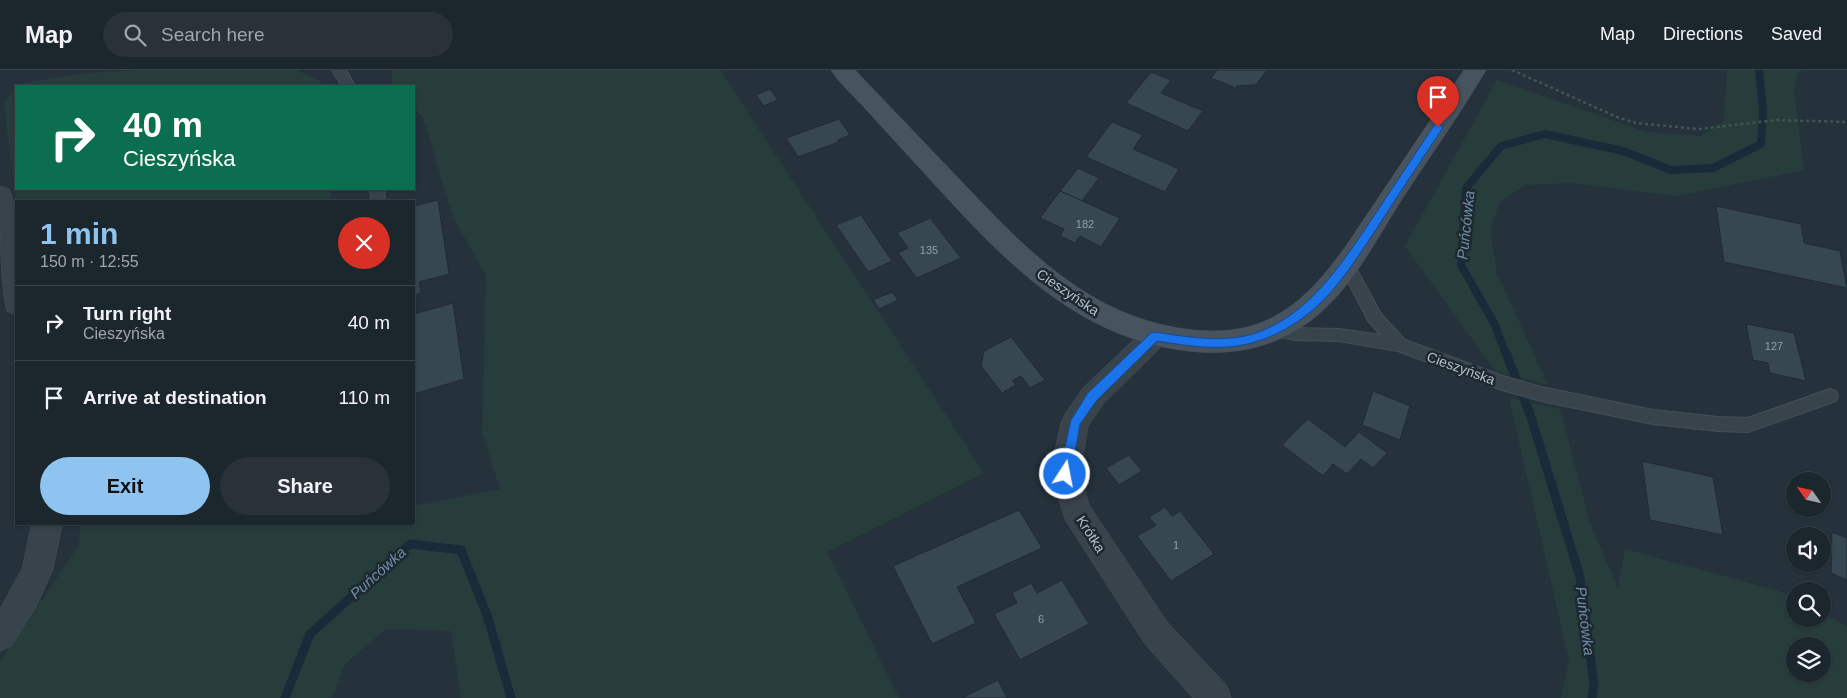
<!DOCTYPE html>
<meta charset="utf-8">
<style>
:root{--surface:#1c262d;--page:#293239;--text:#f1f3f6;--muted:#a0a5aa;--line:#3a4349;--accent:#8fc4f1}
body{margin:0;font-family:Arial,sans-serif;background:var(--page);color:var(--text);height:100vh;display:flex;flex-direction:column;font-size:19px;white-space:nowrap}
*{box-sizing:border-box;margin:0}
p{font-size:16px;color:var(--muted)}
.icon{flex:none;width:28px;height:28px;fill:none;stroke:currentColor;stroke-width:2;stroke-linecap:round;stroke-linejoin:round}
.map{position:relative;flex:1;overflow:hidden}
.panel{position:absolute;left:15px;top:130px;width:400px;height:325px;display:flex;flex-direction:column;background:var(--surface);border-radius:0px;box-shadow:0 1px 4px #0004,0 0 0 1px var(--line)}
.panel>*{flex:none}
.banner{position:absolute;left:15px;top:15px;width:400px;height:105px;border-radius:0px;box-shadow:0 1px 4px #0004,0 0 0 1px var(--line);background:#0b6e4f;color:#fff;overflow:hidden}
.needle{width:32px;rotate:304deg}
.fabs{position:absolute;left:1786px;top:402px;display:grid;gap:10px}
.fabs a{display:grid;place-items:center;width:45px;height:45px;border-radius:50%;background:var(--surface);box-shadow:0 1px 4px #0004,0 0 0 1px var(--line);font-size:25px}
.pin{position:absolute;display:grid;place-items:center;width:42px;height:42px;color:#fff;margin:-51px -21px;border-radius:50% 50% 50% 0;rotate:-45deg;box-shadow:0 0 5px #0007}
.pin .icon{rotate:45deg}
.me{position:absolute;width:55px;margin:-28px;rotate:11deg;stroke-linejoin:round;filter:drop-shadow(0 0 4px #0008)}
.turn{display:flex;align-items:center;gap:18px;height:105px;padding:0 25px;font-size:22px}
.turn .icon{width:65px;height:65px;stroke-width:2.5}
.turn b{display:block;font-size:35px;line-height:42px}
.round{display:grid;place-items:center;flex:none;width:52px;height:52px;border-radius:26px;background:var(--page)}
.overview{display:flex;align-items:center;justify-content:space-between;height:85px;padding:0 25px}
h1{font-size:30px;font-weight:700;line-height:38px;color:var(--accent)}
.primary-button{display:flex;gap:10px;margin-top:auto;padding:10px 25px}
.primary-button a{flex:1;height:58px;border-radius:30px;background:var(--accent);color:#111;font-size:20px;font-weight:700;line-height:58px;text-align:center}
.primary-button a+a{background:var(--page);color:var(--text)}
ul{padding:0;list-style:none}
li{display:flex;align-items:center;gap:15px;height:75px;padding:0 25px;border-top:1px solid var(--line)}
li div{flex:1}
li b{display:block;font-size:19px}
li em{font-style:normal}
header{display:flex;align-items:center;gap:30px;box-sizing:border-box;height:70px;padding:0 25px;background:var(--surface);border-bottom:1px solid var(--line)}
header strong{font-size:24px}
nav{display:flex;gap:28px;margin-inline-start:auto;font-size:18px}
.search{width:350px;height:45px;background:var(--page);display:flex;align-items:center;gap:12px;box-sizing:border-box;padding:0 18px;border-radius:28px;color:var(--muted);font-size:19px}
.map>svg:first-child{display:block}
.green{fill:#273d3c;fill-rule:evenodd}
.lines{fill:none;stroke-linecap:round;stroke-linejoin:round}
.stream-far1{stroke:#192b39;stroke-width:8}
.stream{stroke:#192b39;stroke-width:9}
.building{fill:#374752;stroke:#202a33}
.lane-casing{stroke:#454f58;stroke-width:2}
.street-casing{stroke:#454f58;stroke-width:1}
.secondary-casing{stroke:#454f58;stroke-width:1}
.path{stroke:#405553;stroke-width:2.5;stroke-dasharray:3 3;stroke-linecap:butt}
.lane{fill:#39434c;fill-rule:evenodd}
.street{fill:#39434c;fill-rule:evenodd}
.secondary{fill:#47535f;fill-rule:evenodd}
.route{fill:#1a73e8;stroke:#114b97}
.labels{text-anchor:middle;stroke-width:5;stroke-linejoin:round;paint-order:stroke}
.number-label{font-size:11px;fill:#939ea8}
.street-label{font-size:14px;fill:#b4bec7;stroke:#1e2831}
.water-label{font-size:15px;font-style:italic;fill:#6f8ea4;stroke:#1e2831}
</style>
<header>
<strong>Map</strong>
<div class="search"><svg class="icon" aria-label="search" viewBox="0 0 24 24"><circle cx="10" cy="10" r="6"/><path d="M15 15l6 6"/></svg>Search here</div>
<nav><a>Map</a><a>Directions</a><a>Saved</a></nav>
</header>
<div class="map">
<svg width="1847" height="628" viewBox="0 0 1847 628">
<rect width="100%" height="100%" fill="#25323c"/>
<!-- green -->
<g class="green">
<path d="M134 0H296L320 11 324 16H18L20 14 77 4Z"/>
<path d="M392 0H720L984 403 827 482 899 628H461L451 561 386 559 345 594 332 628H0V592L79 475 81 454H414V436L500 419 482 363 486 206 453 147 423 47 414 40V16H392Z"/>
<path d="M1727 0H1803L1798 3 1794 19 1804 100 1677 126 1569 113 1526 115 1500 132 1490 159 1497 203 1548 315 1495 301 1405 176 1497 10 1646 62 1701 66 1724 51Z"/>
<path d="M16 18V119H333L329 131H16V133L4 33Z"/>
<path d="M1509 328 1560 339 1591 456 1618 518 1625 479 1779 521 1795 529V549H1822L1823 543 1847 556V628H1561L1569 590ZM1822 576V604H1795V576Z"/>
</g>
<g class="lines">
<!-- stream-far1 -->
<path class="stream-far1" d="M1506 284 1494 253 1461 195 1466 118 1501 76 1545 64 1623 81 1671 100 1713 98 1761 74 1763 41 1759 0"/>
<!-- stream -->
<g class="stream">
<path d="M1506 283 1531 347 1580 507 1594 614 1592 628"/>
<path d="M285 628 310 564 410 474 461 480 488 548 511 628"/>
</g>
</g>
<!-- building -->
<g class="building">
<path d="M1217 0H1267L1256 15 1237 16 1236 18 1211 8Z"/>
<path d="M1151 2 1171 10 1161 23 1203 41 1188 61 1126 33Z"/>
<path d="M770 19 778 30 764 36 756 25Z"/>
<path d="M839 49 850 65 838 70 839 72 798 87 786 68Z"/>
<path d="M1112 52 1143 65 1133 79 1179 99 1165 122 1086 87Z"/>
<path d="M1078 98 1099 108 1082 131 1060 121Z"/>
<path d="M1060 121 1120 148 1101 177 1080 166 1075 173 1060 166 1064 159 1040 148Z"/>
<path d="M438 130 449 204 419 212 421 223 414 225V136Z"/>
<path d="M1716 136 1801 154 1804 173 1840 181 1847 218 1724 192Z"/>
<path d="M861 145 892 191 868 202 836 155Z"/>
<path d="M930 148 961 188 917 208 898 183 908 178 897 163Z"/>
<path d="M892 222 898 230 879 239 873 230Z"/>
<path d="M453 233 464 309 414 324V244Z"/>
<path d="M1746 254 1794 263 1806 311 1770 303 1768 293 1753 290Z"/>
<path d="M1011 267 1045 310 1030 318 1021 306 1012 311 1016 315 1002 323 981 296 984 281Z"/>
<path d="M1373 321 1410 336 1400 370 1362 355Z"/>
<path d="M1308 349 1345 377 1359 362 1387 383 1373 398 1361 389 1347 404 1333 394 1323 406 1282 375Z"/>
<path d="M1129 385 1142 401 1119 415 1106 398Z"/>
<path d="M1642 391 1713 407 1723 465 1650 450Z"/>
<path d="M1165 437 1172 446 1180 441 1214 484 1171 511 1137 466 1156 455 1149 447Z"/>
<path d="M1019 440 1042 478 957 517 976 553 932 574 893 496Z"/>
<path d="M1832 462 1847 468V510L1831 503Z"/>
<path d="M1062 510 1089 554 1020 590 994 544 1017 533 1012 523 1031 513 1037 523Z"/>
<path d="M998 610 1007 628H962Z"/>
</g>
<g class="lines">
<!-- lane casing -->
<g class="lane-casing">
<g id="lane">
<path d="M332 0H346L355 16H342Z"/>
<path d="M370 119H384L385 131H371Z"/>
<path d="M1347 189 1352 191 1381 244 1405 270 1503 306 1541 317 1653 340 1718 347 1748 348 1830 319 1836 321 1838 326 1836 331 1748 362 1718 361 1653 354 1541 331 1502 320 1398 281 1339 271 1295 270 1270 265 1268 260 1270 255 1276 254 1295 258 1339 259 1381 265 1369 252 1339 195 1342 191Z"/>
</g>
</g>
<!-- street casing -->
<g class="street-casing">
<g id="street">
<path d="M0 116 9 119C20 140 18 218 16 245L7 241C0 217 0 146 0 116Z"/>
<path d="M1155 255 1164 258 1168 266 1164 274 1103 334 1088 356 1080 404 1089 435 1167 552 1227 616 1231 628H1193L1145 574 1066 451 1050 404 1061 353 1065 344 1083 318 1146 258Z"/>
<path d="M32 454H62L53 499 36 537 11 576 0 581V539L22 499Z"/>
</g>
</g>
<!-- secondary casing -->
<g class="secondary-casing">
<path id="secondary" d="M831 0H855C890 37 925 73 960 110 1027 180 1090 249 1193 260 1222 263 1252 260 1277 245 1306 229 1327 202 1346 176L1464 0H1486C1460 44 1430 86 1402 129 1374 173 1349 224 1306 254 1272 278 1230 286 1189 281 1069 268 993 178 916 94 898 74 879 54 861 34 851 23 839 13 831 0Z"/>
</g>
<!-- path -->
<path class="path" d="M1512 0 1617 47 1636 53 1699 59 1777 50 1847 52"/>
<!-- lane -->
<use href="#lane" class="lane"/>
<!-- street -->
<use href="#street" class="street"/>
<!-- secondary -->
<use href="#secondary" class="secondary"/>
</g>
<!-- route -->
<path class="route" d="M1438 53 1443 57 1442 59C1420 92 1398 125 1377 158 1358 186 1340 216 1314 239 1298 253 1276 266 1255 272 1223 282 1189 276 1157 271L1097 330 1080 354 1071 404 1069 408 1065 410 1061 408 1059 404 1071 350 1088 323 1151 263 1155 262C1187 267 1222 273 1253 264 1311 246 1346 187 1378 140 1397 111 1416 83 1435 54Z"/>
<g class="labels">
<!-- number labels -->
<g class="number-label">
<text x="1085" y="158">182</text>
<text x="929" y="184">135</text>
<text x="1774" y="280">127</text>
<text x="1176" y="479">1</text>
<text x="1041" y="553">6</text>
</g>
<!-- street labels -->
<g class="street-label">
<text transform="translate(1068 222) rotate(34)" y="5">Cieszyńska</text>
<text transform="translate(1461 298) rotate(20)" y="5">Cieszyńska</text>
<text transform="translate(1091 464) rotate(57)" y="5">Krótka</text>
</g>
<!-- water labels -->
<g class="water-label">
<text transform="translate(1466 155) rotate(-84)" y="5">Puńcówka</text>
<text transform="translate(378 503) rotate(-42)" y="5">Puńcówka</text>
<text transform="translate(1585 551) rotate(83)" y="5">Puńcówka</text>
</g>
</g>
</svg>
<div class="fabs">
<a><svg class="needle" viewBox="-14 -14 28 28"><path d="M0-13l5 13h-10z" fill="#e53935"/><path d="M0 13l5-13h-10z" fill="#a0a5aa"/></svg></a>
<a><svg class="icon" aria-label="sound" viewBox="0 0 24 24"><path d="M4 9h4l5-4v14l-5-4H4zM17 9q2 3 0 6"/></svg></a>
<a><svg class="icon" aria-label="search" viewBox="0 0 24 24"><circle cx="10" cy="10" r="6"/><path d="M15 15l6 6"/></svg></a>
<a><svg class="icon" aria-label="layers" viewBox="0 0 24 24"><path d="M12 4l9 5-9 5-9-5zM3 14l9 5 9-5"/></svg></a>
</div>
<div class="pin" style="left:1438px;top:57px;background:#d93025"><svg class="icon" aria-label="arrive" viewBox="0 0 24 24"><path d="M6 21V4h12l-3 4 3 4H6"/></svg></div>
<svg class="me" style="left:1065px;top:404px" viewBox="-20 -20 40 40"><circle r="17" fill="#1a73e8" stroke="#fff" stroke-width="3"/><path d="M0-11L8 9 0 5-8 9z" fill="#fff"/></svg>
<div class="banner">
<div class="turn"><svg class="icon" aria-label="right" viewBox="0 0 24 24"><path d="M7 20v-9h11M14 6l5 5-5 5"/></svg><div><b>40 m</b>Cieszyńska</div></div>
</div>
<section class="panel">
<div class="overview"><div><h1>1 min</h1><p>150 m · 12:55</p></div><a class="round" style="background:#d93025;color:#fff"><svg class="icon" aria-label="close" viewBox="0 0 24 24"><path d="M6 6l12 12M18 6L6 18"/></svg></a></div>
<ul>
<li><svg class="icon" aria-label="right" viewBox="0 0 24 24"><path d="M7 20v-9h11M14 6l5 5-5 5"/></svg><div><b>Turn right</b><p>Cieszyńska</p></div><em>40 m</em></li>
<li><svg class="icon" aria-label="arrive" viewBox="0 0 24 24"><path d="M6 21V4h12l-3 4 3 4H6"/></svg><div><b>Arrive at destination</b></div><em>110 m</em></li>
</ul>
<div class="primary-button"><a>Exit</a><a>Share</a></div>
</section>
</div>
